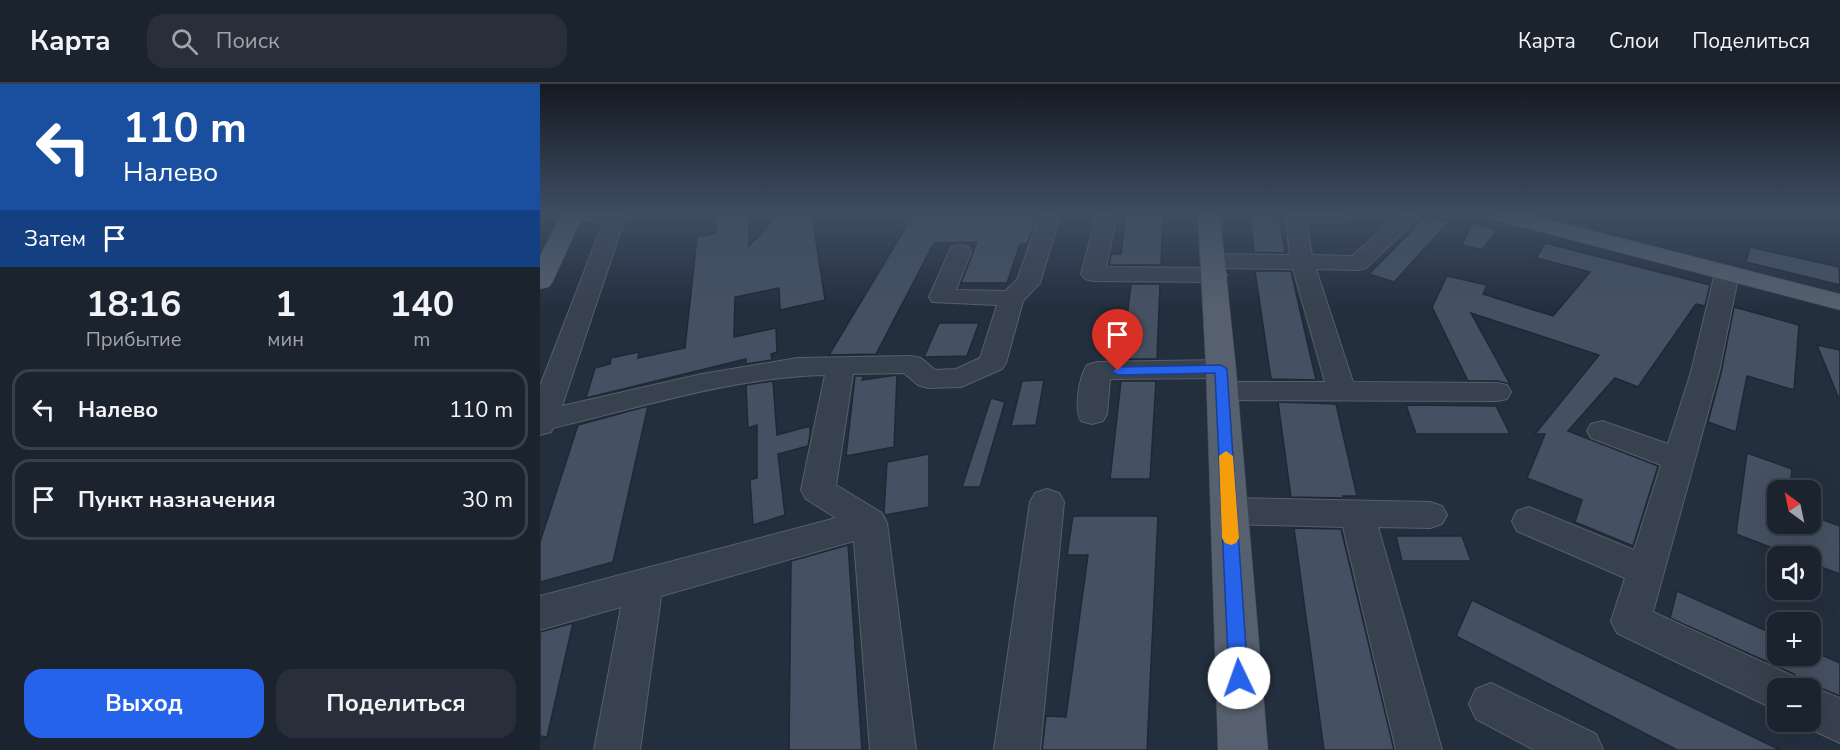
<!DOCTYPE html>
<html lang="ru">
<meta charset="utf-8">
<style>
:root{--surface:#1b232e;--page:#282f3a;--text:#f1f3f6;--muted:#a0a4aa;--line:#39404a;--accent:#2563eb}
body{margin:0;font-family:"Nunito Sans",sans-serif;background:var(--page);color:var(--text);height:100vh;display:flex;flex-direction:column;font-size:22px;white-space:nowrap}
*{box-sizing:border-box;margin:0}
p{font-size:20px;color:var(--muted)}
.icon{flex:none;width:33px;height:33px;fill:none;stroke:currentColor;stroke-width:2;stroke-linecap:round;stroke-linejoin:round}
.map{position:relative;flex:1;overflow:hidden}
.drawer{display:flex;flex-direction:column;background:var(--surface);width:540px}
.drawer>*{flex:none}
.guide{background:#1a4fa0;color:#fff;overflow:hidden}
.needle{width:39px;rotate:327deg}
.fabs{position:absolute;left:1227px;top:396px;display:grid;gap:12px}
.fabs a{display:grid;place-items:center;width:54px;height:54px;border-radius:12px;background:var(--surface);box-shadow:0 6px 24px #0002,0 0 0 2px var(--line);font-size:30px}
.pin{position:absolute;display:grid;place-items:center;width:51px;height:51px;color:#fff;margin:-62px -26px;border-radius:50% 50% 50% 0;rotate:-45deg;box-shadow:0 0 6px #0007}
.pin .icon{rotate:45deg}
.me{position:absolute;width:66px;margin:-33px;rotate:357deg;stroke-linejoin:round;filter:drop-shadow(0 0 4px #0008)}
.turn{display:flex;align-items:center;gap:21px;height:126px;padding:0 24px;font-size:27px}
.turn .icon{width:78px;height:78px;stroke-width:2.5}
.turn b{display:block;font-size:42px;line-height:51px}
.then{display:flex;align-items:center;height:57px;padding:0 24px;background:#0003;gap:12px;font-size:22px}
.eta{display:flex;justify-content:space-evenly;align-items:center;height:102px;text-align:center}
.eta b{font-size:36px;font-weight:700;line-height:42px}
.action{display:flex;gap:12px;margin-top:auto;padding:12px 24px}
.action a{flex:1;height:69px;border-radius:18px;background:var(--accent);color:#fff;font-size:24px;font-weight:700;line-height:69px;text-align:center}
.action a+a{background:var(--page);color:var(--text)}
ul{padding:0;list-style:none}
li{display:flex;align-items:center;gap:18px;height:81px;margin:0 12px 9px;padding:0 12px;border:3px solid var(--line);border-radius:18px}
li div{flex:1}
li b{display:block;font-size:22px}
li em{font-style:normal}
header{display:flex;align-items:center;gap:36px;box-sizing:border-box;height:84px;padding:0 30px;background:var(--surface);border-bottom:2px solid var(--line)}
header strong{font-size:28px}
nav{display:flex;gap:33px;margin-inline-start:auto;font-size:21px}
.search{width:420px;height:54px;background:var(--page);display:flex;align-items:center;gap:15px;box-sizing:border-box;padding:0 21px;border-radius:18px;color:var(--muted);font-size:22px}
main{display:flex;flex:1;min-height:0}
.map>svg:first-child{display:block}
.building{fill:#455162;stroke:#1f2835;stroke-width:1.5}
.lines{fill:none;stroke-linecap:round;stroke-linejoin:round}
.minor-casing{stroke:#565f6c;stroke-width:2}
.major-casing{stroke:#414a57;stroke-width:1}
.minor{fill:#38414e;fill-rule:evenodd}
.major{fill:#56606e;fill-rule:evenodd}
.route{fill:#2563eb;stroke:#184099;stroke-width:1.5}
.slow{fill:#f59e0b}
</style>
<header>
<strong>Карта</strong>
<div class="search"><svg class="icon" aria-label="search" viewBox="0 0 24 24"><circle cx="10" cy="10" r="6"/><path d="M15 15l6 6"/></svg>Поиск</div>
<nav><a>Карта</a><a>Слои</a><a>Поделиться</a></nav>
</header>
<main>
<section class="drawer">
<div class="guide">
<div class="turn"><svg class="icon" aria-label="left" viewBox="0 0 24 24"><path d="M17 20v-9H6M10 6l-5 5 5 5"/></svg><div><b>110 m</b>Налево</div></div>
<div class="then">Затем<svg class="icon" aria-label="arrive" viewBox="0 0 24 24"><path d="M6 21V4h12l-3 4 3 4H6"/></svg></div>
</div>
<div class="eta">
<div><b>18:16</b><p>Прибытие</p></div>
<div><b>1</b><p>мин</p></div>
<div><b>140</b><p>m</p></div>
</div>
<ul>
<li><svg class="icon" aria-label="left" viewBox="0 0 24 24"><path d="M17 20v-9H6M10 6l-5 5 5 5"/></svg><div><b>Налево</b></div><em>110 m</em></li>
<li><svg class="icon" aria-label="arrive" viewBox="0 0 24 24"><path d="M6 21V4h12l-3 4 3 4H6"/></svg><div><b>Пункт назначения</b></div><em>30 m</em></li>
</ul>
<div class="action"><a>Выход</a><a>Поделиться</a></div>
</section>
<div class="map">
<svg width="1300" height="666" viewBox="0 0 1300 666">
<rect width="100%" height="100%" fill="#242f3e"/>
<!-- building -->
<g class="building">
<path d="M177 131H209V162L238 131H272L285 216 240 226 239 204 195 213 194 253 236 244 237 268 231 270 232 276 206 280V275L46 314 55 284 70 280 71 274 99 268 98 274 145 264 157 153 176 149Z"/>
<path d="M373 131H498L487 160H480L467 199H421L437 158 394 159 336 270 289 271Z"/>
<path d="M586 131H623L621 181H569L571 170H581Z"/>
<path d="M710 131H739L745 169 714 168Z"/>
<path d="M886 132 909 138 854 198 829 190Z"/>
<path d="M932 139 957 146 942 166 922 161Z"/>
<path d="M1005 159 1170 201 1165 222 1156 220 1098 303 1075 294 1028 347 1118 382 1093 462 1035 438 1042 416 987 394 1005 350H995L1059 271 931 229 970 300 957 297H928L892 223 907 192 947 201 943 210 1013 232 1050 188 996 174Z"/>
<path d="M1210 163 1299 183 1300 201 1206 178Z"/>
<path d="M715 187H751L776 296 731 295Z"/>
<path d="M591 200H620L617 275H582Z"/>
<path d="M1194 223 1259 241 1254 306 1207 292 1196 348 1168 338 1181 289Z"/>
<path d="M399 239H439L427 272 384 273Z"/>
<path d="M1277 261 1300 266V315H1299Z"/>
<path d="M357 291 354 363 306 372 315 292H324L322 296Z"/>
<path d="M504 296 496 341 471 342 482 297Z"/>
<path d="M233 297 237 351 270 342V351L268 362 238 370 245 431 213 441 210 396 217 394V341L208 344 206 301Z"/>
<path d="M581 297H616L610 395H570Z"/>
<path d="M451 314 465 318 440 403H422Z"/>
<path d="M738 318 796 320 817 412H803L804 414 751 413Z"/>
<path d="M866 321 956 322 970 350H876Z"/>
<path d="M108 322 73 478 0 498V458L38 341Z"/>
<path d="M1207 369 1252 385 1250 406H1238V440H1270V431L1300 442V490L1270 479V472H1254L1196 450Z"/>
<path d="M389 370V423L345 431 344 428 347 378Z"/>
<path d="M533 432H618L607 666H502L506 632 526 633 548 471H527Z"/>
<path d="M754 444 801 445 854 666H784Z"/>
<path d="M856 452H922L931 477H862Z"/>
<path d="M308 461 322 666H249L251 477Z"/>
<path d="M1137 507 1238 552V572H1270V566L1300 579V612L1271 600 1261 604 1254 590 1130 534Z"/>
<path d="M932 516 1240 666H1137L916 552Z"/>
<path d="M33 539 7 653 0 652V548Z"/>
</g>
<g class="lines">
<!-- minor casing -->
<g class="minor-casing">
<g id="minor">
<path d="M36 131H83L85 134 22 322 162 290 257 274 371 272 381 274 395 286 416 285 440 274 457 221 392 218 389 213 409 168 412 163 420 161 428 163 431 168 416 206 465 207 477 196 500 131H520L500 199 483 217 466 279 462 285 421 303 388 304 378 301 364 289 313 290 296 401 342 429 347 439 376 666H330L314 457 121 512 100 666H54L81 523 0 546V512L296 434 266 415 261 406 285 291C194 293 102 323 13 344L11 348 0 351V302L63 139 39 135Z"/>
<path d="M557 131H577L566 183 675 184 683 186 687 191 683 196 675 198 553 197 545 195 541 190Z"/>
<path d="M745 131H804L806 134 803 138 766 139 772 171 812 172 859 131H881L826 184 818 186 776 185 813 298 957 299 967 301 971 308 967 315 957 317 682 316 672 314 668 307 672 300 682 298H785L753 185 673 184 665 182 662 177 665 172 673 170 750 171Z"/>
<path d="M1187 182 1195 184 1199 189 1179 288 1113 528 1253 592 1258 604H1238V627L1077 549 1071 537 1085 494 977 447 972 437 977 427 989 423 1094 466 1121 381 1051 354 1047 347 1051 340 1062 337 1128 360 1151 288 1175 189 1179 184Z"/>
<path d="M681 276 691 279 695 285 691 291 681 294 570 295 567 330 563 337 552 340 541 337C534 325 539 293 547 281L557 278Z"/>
<path d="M507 405 519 409 524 418 500 666H454L490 418 495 409Z"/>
<path d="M689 414 890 418 902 422 907 431 902 440 890 444 838 443 902 666H856L803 443 689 440 677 436 672 427 677 418Z"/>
<path d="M951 599 1056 650 1063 666H994L936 635 929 620 936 605Z"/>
<path d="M1270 602 1300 614V659L1255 638H1270V604H1263Z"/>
</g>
</g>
<!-- major casing -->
<g class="major-casing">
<g id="major">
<path d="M21 131H43L13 197 9 203 0 205V172Z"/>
<path d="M658 131H680L696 285 728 666H678L666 285Z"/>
<path d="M952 131H991L1300 210V226L955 136Z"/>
</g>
</g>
<!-- minor -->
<use href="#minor" class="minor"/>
<!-- major -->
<use href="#major" class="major"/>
</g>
<!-- sky -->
<linearGradient id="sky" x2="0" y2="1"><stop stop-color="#141a22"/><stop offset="0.58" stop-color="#3f4d63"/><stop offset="1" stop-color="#3f4d63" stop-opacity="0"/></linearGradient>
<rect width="1300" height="224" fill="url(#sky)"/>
<!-- route -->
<path class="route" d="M681 281 687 285 708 594 706 601 699 604 692 601 689 594 675 289 578 291 572 287 578 283Z"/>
<!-- slow -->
<path class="slow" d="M686 367 693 372 699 454 696 459 691 461 685 459 682 454 679 372Z"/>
</svg>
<div class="fabs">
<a><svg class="needle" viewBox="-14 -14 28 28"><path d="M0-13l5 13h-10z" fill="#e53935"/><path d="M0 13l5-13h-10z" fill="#a0a4aa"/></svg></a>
<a><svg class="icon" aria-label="sound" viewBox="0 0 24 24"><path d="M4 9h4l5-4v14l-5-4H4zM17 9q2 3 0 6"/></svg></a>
<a>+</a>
<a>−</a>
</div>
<div class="pin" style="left:578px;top:287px;background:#d93025"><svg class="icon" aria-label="arrive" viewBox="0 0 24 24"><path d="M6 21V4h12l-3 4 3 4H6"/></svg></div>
<svg class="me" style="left:699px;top:594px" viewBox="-20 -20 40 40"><circle r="19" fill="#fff"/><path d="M0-13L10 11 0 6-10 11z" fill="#2563eb"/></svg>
</div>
</main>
